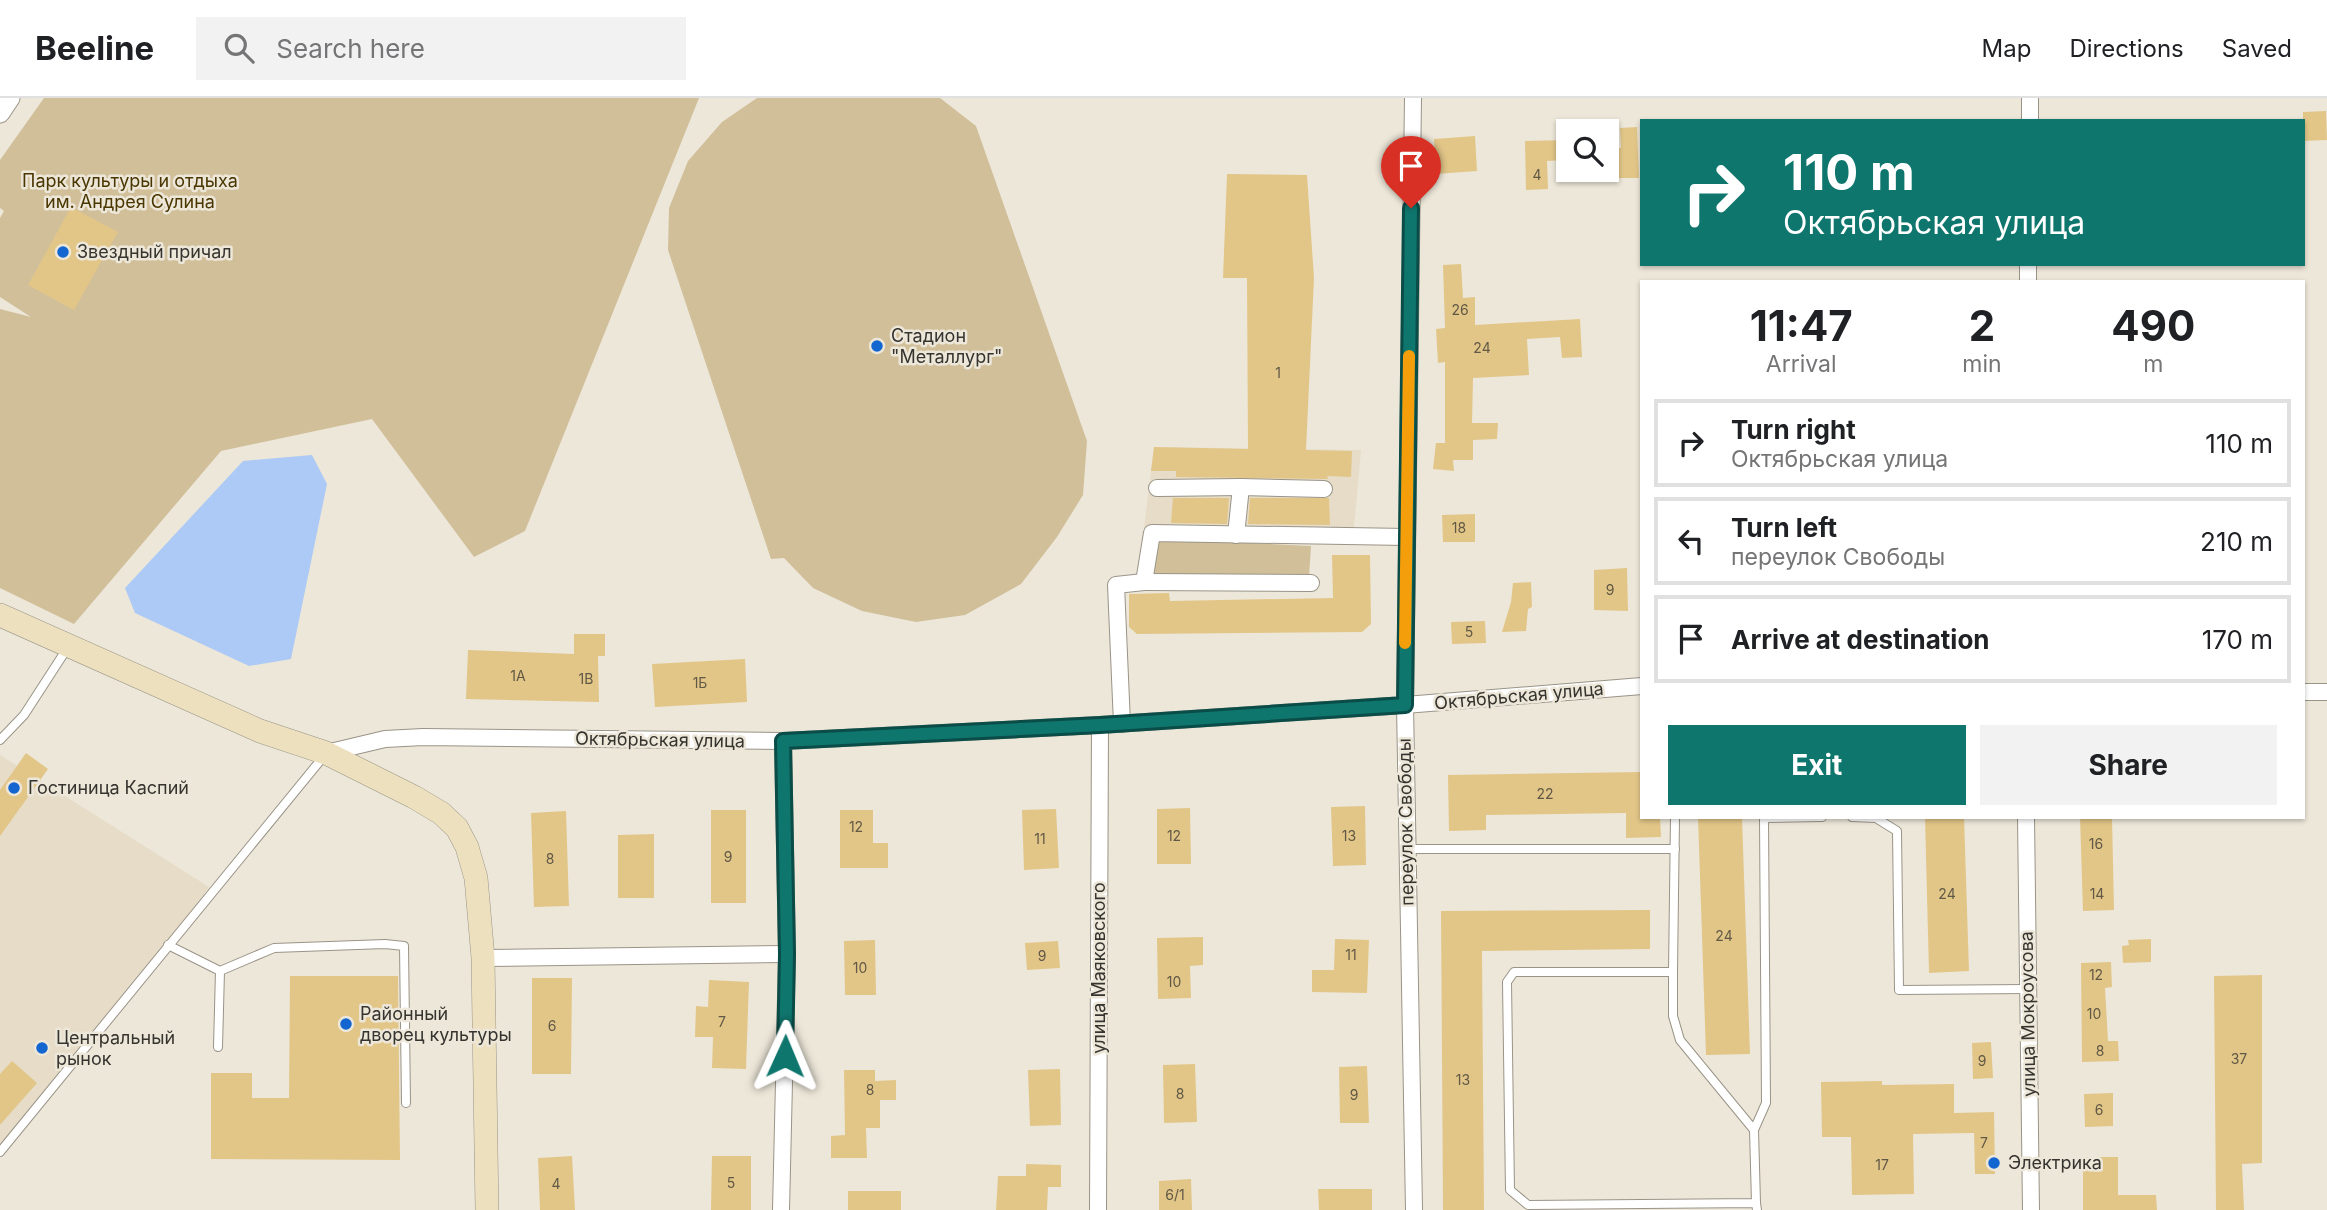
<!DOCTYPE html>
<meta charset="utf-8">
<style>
:root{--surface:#fff;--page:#f2f2f2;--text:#202124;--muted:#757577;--line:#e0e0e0;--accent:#0f766e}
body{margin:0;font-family:Inter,sans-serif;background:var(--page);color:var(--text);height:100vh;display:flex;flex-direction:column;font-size:26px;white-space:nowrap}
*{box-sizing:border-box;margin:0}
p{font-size:23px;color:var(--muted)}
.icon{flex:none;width:38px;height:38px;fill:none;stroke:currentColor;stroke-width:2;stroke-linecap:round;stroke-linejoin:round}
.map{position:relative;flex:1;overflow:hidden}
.sheet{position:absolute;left:1640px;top:182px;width:665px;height:539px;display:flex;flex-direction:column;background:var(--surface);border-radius:0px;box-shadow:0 2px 5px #0004}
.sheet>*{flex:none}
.banner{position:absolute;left:1640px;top:21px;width:665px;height:147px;border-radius:0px;box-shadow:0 2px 5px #0004;background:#0f766e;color:#fff;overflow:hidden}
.controls{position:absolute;left:1556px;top:21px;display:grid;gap:14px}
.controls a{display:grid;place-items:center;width:63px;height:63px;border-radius:0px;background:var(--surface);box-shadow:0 2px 5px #0004;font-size:35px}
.pin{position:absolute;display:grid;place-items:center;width:60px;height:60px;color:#fff;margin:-72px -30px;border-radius:50% 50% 50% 0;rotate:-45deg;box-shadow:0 0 7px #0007}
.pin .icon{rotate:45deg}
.me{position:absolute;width:77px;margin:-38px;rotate:1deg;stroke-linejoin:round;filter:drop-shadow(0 0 5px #0008)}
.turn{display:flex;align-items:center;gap:24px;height:147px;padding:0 28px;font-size:32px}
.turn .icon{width:91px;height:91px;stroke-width:2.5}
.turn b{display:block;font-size:49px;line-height:60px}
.eta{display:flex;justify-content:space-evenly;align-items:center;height:119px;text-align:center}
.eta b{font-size:42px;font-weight:700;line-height:49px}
.button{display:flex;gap:14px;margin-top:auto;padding:14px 28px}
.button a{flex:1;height:80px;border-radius:0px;background:var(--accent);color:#fff;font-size:28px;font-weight:700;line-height:80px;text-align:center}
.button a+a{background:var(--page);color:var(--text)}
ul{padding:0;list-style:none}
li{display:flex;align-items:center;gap:21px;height:88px;margin:0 14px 10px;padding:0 14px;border:4px solid var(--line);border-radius:0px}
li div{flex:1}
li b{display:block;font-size:26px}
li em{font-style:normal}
header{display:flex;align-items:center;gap:42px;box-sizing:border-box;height:98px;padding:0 35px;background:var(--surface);border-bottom:2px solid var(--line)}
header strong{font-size:33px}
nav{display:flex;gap:38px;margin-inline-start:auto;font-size:24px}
.search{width:490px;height:63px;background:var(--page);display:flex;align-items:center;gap:18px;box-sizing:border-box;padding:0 24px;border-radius:0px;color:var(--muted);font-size:26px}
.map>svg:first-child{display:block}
.built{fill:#e6dcc8}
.green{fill:#d1bf9a}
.water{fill:#accaf5}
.building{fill:#e2c688}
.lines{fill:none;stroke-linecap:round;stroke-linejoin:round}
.service-casing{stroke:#9a9488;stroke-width:10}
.minor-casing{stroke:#9a9488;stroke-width:18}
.tertiary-casing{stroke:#9a9488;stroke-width:21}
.secondary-casing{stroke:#9a9488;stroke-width:24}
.service{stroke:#fff;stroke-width:8}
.minor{stroke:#fff;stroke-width:16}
.tertiary{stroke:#fff;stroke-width:19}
.secondary{stroke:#ece0be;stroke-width:23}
.route-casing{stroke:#0a4d48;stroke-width:18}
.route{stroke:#0f766e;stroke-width:12}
.slow{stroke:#f59e0b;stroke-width:12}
.poi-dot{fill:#1366d0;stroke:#ede7d9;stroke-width:2.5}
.labels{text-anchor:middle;stroke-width:5;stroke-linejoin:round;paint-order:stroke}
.number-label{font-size:14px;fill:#615845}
.park-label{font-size:18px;fill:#493601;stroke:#ede7d9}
.poi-label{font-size:18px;fill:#36342f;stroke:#ede7d9;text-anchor:start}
.street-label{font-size:18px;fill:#36342f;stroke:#ede7d9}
</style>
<header>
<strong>Beeline</strong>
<div class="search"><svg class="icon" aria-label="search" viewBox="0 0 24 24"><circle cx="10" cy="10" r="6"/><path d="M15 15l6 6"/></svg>Search here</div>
<nav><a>Map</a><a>Directions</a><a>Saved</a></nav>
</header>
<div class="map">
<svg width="2327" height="1112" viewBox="0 0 2327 1112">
<rect width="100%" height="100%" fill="#ede7d9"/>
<!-- built -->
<g class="built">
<path d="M1154 349 1361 352 1354 430 1144 431Z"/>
<path d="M0 657 209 789 168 847 0 1054Z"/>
</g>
<!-- green -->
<g class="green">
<path d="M44 0H699L525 433 474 459 372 321 221 353 74 526 0 490V211L31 219 0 199V120L4 113 0 110V62Z"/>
<path d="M757 0H940L976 28 1087 343 1083 397 1057 439 1021 486 965 517 916 524 862 513 813 490 784 460 771 461 668 152 669 110 688 63 722 24Z"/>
<path d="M1155 440 1311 448 1309 479 1150 476Z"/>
</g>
<!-- water -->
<path class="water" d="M312 357 327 386 291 561 249 568 135 515 125 490 243 363Z"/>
<!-- building -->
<g class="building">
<path d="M2326 13 2327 42 2303 43V14Z"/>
<path d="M1637 29 1639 80H1606V50H1621L1620 30Z"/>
<path d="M1475 38 1477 73 1436 76 1434 41Z"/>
<path d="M1566 42 1567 62 1547 63 1548 91 1526 92 1525 43Z"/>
<path d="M1227 76 1307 77 1314 180 1306 352 1352 353 1351 379 1327 378 1328 381 1176 379V373H1151L1154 349 1248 351 1247 180H1223Z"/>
<path d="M71 109 118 134 74 212 28 187Z"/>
<path d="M1461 166 1463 200 1475 199V227L1580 221 1582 259 1562 260 1560 239 1527 241 1529 277 1473 280 1472 325H1498L1497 341 1473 342V362H1453L1454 373 1433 371 1436 345H1445V264L1438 265 1436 231 1445 230 1443 167Z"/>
<path d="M1173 400H1229L1227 426 1171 425Z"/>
<path d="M1250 400H1329L1330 427 1248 426Z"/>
<path d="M1475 416V444H1443L1442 417Z"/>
<path d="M1332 457H1370L1371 526 1362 534 1137 536 1129 529V496L1169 495 1170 503 1333 500Z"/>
<path d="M1627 470 1628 513 1594 512V472Z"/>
<path d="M1531 484 1532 509 1528 511 1526 533 1502 534 1511 504 1513 485Z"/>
<path d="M1485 523 1486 545 1452 546 1451 524Z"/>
<path d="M574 536H605V558H598L599 604 466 601 468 552 574 556Z"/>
<path d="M745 561 747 604 655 609 652 566Z"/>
<path d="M26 655 48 671 0 738V692Z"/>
<path d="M1642 674V719H1660L1661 739 1626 740V715L1486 717V732L1449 733 1448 677Z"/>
<path d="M1365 708 1366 767 1333 768 1331 709Z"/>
<path d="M1190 710 1191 766H1157V711Z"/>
<path d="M1056 711 1059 770 1024 772 1022 712Z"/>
<rect x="711" y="712" width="35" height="93"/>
<path d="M840 712H873V745H888V770H840Z"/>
<path d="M566 713 569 808 534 809 531 715Z"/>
<path d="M1698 719H1742L1750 956 1706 957Z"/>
<path d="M1925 719H1964L1969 873 1929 875Z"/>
<path d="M2080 719H2112L2114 812 2083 813Z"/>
<path d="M654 736V800H618V737Z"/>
<path d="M1650 812V851L1482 853 1484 1112H1443L1441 813Z"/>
<path d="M1203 839V867L1190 868 1191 900 1158 901 1157 840Z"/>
<path d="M1335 841 1369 842 1367 895 1312 894V872H1334Z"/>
<path d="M2151 841V864L2123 865 2122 848 2129 847 2128 842Z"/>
<path d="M875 842 876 897H845L844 843Z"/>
<path d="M1058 843 1060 870 1027 872 1025 845Z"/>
<path d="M2111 864 2112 889 2105 890 2108 943H2118L2119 963 2082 964 2081 865Z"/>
<path d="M2262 877V1065L2242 1066 2244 1112H2216L2214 878Z"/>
<path d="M290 878H398L400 1062 211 1061V975H252V1000H289Z"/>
<path d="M532 880H572L571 976H532Z"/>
<path d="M709 882 749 884 746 971 712 970 713 939H695L696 908 708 909Z"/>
<path d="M1991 944 1993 980 1973 981 1972 945Z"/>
<path d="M12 963 37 985 0 1027V976Z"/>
<path d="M1195 966 1197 1024 1164 1025 1163 967Z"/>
<path d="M1367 968 1369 1025H1340L1339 969Z"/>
<path d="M1060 971 1061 1027 1030 1028 1028 972Z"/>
<path d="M844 972H875V983L896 982V1002H880V1030H866L867 1060H831V1038L845 1037Z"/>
<path d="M1882 983V987L1954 986V1015L1994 1014 1995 1076H1975L1974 1035 1913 1036 1914 1096 1852 1097 1851 1039H1822L1821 984Z"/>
<path d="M2113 995V1028L2085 1029 2084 996Z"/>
<path d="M572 1058 575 1112H540L538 1060Z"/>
<path d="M712 1058H751V1112H711Z"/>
<path d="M2083 1059H2118V1097H2156L2157 1112H2083Z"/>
<path d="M1026 1066 1061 1067V1089H1048L1047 1112H996L998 1078H1026Z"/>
<path d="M1191 1081 1192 1112H1159V1083Z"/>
<path d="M1318 1091H1372V1112H1319Z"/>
<rect x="848" y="1093" width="53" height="19"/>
</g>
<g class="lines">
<!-- service casing -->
<g class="service-casing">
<g id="service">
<path d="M0 642 24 617 68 549"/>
<path d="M1852 719 1876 720 1897 733 1899 892 2028 891"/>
<path d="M1406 751H1675"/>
<path d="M168 847 220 873 218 949"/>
<path d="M220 873 274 850 385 846 404 848 406 1005"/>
<path d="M1673 874 1675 719"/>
<path d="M1754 1032 1766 1005 1764 720 1822 719"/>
<path d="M0 1054 324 658"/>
<path d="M1756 1105 1528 1107 1510 1092 1507 884 1514 874H1673V918L1680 942 1754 1032 1756 1105 1757 1112"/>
</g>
</g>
<!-- minor casing -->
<g class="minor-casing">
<g id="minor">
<path d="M1413 0 1405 607 1414 1112"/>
<path d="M2030 23V0"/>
<path d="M2028 184V166"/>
<path d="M1157 390 1241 389"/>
<path d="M1236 437 1241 389 1324 391"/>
<path d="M1144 484 1311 485"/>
<path d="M2303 594H2327"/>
<path d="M1122 626 1116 487 1144 484 1152 435 1407 439"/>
<path d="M326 655 385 641 423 639 783 643 1100 627 1405 607 1642 588"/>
<path d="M2026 719 2031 1112"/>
<path d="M483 860 787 856"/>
<path d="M781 1112 787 856 783 643"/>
<path d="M1098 1112 1100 627"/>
</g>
</g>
<!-- tertiary casing -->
<g class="tertiary-casing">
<path id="tertiary" d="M0 15 10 0"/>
</g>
<!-- secondary casing -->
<g class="secondary-casing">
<path id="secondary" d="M0 517 260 633 326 655 414 699 441 715 457 730 467 749 476 780 483 860 487 1112"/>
</g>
<!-- service -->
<use href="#service" class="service"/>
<!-- minor -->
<use href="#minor" class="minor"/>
<!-- tertiary -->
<use href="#tertiary" class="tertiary"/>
<!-- secondary -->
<use href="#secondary" class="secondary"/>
</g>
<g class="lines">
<!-- route casing -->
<g class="route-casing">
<path id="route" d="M785 958 787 856 783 643 1100 627 1405 607 1411 110"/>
</g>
<!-- route -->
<use href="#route" class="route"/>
<!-- slow -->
<path class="slow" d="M1405 545 1409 258"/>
</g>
<!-- markers -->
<g class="poi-dot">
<circle cx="63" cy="154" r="7"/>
<circle cx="877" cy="248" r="7"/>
<circle cx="14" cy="690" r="7"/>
<circle cx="346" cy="926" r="7"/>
<circle cx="42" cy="950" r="7"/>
<circle cx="1994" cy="1065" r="7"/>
</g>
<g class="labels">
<!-- number labels -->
<g class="number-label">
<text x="1537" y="82">4</text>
<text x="1460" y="217">26</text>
<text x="1482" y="255">24</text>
<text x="1278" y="280">1</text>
<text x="1459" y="435">18</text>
<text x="1610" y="497">9</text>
<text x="1469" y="539">5</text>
<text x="518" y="583">1А</text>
<text x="586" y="586">1В</text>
<text x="700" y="590">1Б</text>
<text x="1545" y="701">22</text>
<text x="856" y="734">12</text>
<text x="1174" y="743">12</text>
<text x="1349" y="743">13</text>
<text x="1040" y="746">11</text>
<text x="2096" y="751">16</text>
<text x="728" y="764">9</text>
<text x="550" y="766">8</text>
<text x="1947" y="801">24</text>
<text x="2097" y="801">14</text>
<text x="1724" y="843">24</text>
<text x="1351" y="862">11</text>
<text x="1042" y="863">9</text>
<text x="860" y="875">10</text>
<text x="2096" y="882">12</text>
<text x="1174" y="889">10</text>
<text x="2094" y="921">10</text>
<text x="722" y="929">7</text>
<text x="552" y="933">6</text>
<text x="2100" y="958">8</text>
<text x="2239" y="966">37</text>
<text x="1982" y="968">9</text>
<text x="1463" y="987">13</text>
<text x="870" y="997">8</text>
<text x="1180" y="1001">8</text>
<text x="1354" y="1002">9</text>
<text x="2099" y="1017">6</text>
<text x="1984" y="1050">7</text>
<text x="1882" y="1072">17</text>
<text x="731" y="1090">5</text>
<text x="556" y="1091">4</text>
<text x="1175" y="1102">6/1</text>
</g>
<!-- park labels -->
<g class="park-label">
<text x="130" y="89">Парк культуры и отдыха<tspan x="130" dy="21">им. Андрея Сулина</tspan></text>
</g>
<!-- poi labels -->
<g class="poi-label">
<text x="77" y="160">Звездный причал</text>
<text x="891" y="244">Стадион<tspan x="891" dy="21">"Металлург"</tspan></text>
<text x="28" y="696">Гостиница Каспий</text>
<text x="360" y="922">Районный<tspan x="360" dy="21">дворец культуры</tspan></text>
<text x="56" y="946">Центральный<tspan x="56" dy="21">рынок</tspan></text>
<text x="2008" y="1071">Электрика</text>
</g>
<!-- street labels -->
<g class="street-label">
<text transform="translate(1519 598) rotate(-5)" y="6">Октябрьская улица</text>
<text transform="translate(660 642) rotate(1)" y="6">Октябрьская улица</text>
<text transform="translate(1406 724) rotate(-91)" y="6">переулок Свободы</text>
<text transform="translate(1099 870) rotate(-90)" y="6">улица Маяковского</text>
<text transform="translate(2028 916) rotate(-91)" y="6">улица Мокроусова</text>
</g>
</g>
</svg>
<div class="controls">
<a><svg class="icon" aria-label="search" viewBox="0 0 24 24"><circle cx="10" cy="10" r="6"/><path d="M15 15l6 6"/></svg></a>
</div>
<div class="pin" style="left:1411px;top:110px;background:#d93025"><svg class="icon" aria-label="arrive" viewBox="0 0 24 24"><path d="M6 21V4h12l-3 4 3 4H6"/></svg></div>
<svg class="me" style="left:785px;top:958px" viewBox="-20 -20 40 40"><path d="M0-17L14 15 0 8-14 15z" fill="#0f766e" stroke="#fff" stroke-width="4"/></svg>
<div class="banner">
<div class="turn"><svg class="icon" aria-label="right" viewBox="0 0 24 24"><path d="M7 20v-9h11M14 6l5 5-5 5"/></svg><div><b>110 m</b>Октябрьская улица</div></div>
</div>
<section class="sheet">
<div class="eta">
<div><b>11:47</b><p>Arrival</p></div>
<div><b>2</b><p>min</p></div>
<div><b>490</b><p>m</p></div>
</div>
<ul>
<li><svg class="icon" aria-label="right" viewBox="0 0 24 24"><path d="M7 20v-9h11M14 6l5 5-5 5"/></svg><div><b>Turn right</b><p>Октябрьская улица</p></div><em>110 m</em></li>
<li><svg class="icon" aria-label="left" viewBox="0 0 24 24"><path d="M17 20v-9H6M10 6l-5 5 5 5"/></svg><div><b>Turn left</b><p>переулок Свободы</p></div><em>210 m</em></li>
<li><svg class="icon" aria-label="arrive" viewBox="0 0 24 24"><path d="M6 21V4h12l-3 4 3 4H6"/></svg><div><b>Arrive at destination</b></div><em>170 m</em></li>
</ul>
<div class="button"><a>Exit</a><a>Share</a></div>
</section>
</div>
